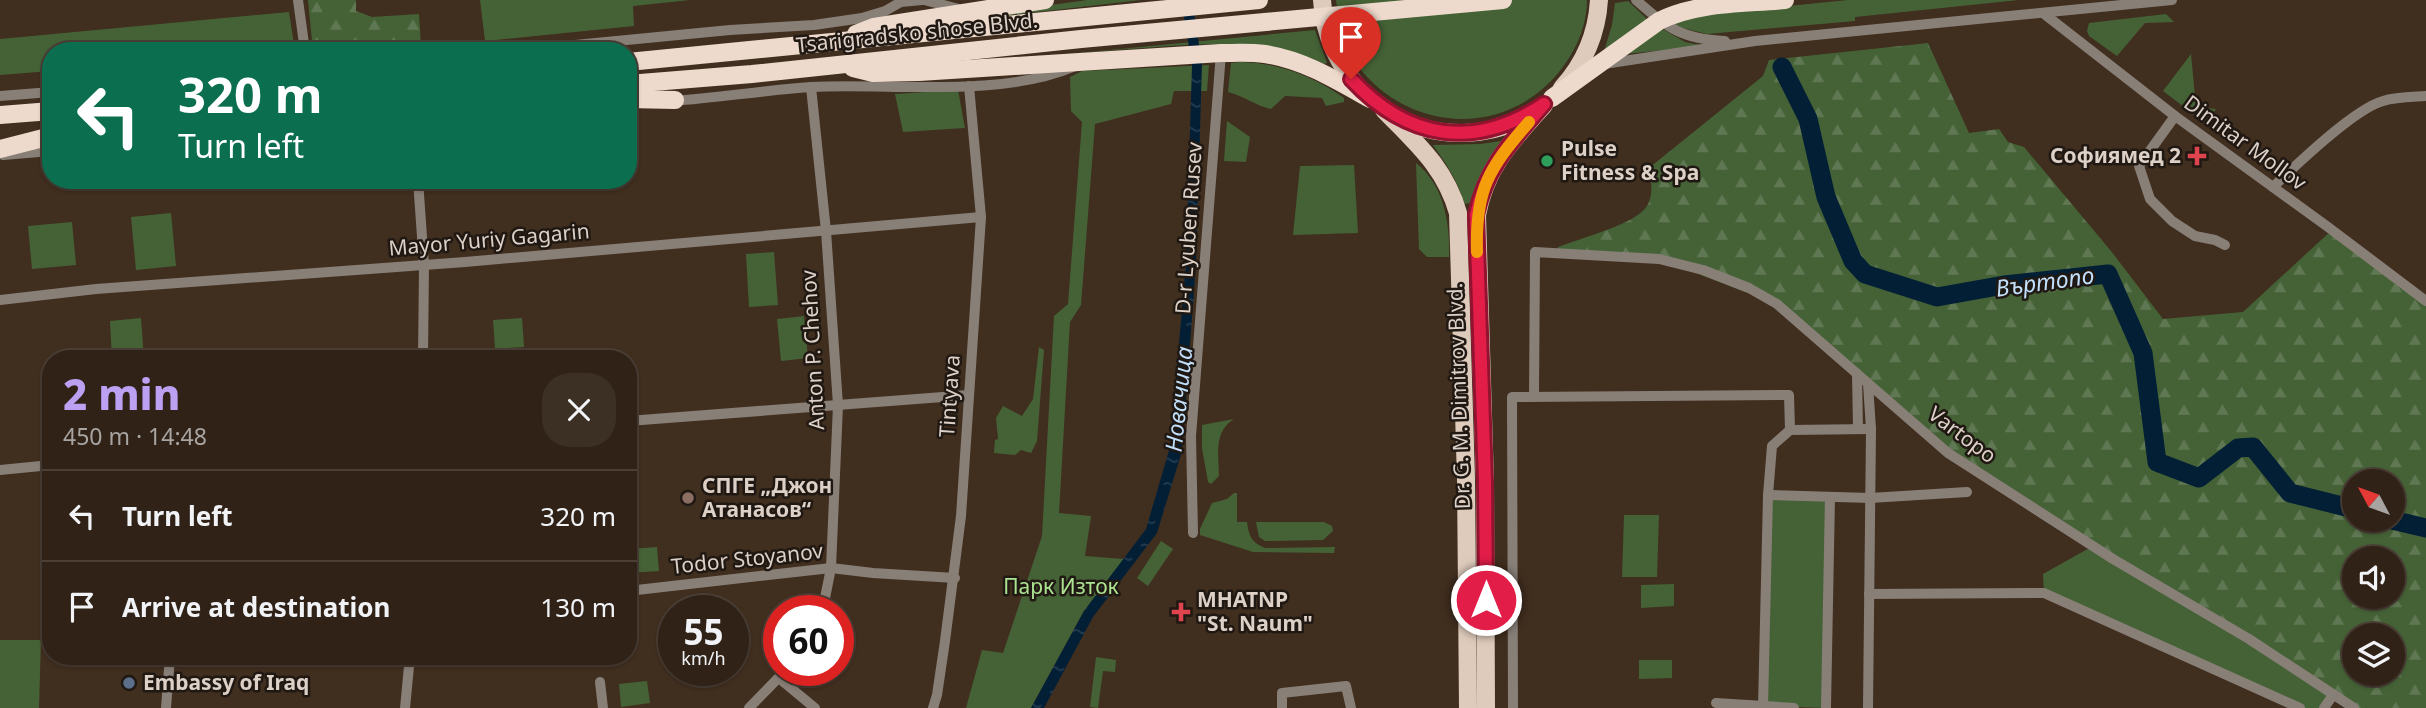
<!DOCTYPE html>
<meta charset="utf-8">
<style>
:root{--surface:#302217;--page:#3c2f24;--text:#f1f3f6;--muted:#a8a4a1;--line:#4b3f36;--accent:#bca0f2}
body{margin:0;font-family:"Noto Sans",sans-serif;background:var(--page);color:var(--text);height:100vh;display:flex;flex-direction:column;font-size:26px;white-space:nowrap}
*{box-sizing:border-box;margin:0}
p{font-size:23px;color:var(--muted)}
.icon{flex:none;width:38px;height:38px;fill:none;stroke:currentColor;stroke-width:2;stroke-linecap:round;stroke-linejoin:round}
.map{position:relative;flex:1;overflow:hidden}
.side{position:absolute;left:42px;top:350px;width:595px;height:315px;display:flex;flex-direction:column;background:var(--surface);border-radius:28px;box-shadow:0 2px 5px #0004,0 0 0 2px var(--line)}
.side>*{flex:none}
.top-card{position:absolute;left:42px;top:42px;width:595px;height:147px;border-radius:28px;box-shadow:0 2px 5px #0004,0 0 0 2px var(--line);background:#0b6e4f;color:#fff;overflow:hidden}
.needle{width:46px;rotate:311deg}
.fabs{position:absolute;left:2342px;top:469px;display:grid;gap:14px}
.fabs a{display:grid;place-items:center;width:63px;height:63px;border-radius:50%;background:var(--surface);box-shadow:0 2px 5px #0004,0 0 0 2px var(--line);font-size:35px}
.speed{position:absolute;left:658px;top:595px;display:flex;gap:14px;font-size:35px;font-weight:700;text-align:center}
.speed>*{display:grid;place-content:center;width:91px;height:91px;border-radius:50%;background:var(--surface);box-shadow:0 2px 5px #0004,0 0 0 2px var(--line);line-height:1}
.speed small{font-size:18px;font-weight:400}
.speed .limit{border:10px solid #d22;background:#fff;color:#111}
.pin{position:absolute;display:grid;place-items:center;width:60px;height:60px;color:#fff;margin:-72px -30px;border-radius:50% 50% 50% 0;rotate:-45deg;box-shadow:0 0 7px #0007}
.pin .icon{rotate:45deg}
.me{position:absolute;width:77px;margin:-38px;rotate:0deg;stroke-linejoin:round;filter:drop-shadow(0 0 5px #0008)}
.turn{display:flex;align-items:center;gap:24px;height:147px;padding:0 21px;font-size:32px}
.turn .icon{width:91px;height:91px;stroke-width:2.5}
.turn b{display:block;font-size:49px;line-height:60px}
.round{display:grid;place-items:center;flex:none;width:74px;height:74px;border-radius:28px;background:var(--page)}
.headline{display:flex;align-items:center;justify-content:space-between;height:119px;padding:0 21px}
h1{font-size:42px;font-weight:800;line-height:52px;color:var(--accent)}
ul{padding:0;list-style:none}
li{display:flex;align-items:center;gap:21px;height:91px;padding:0 21px;border-top:2px solid var(--line)}
li div{flex:1}
li b{display:block;font-size:26px}
li em{font-style:normal}
.map>svg:first-child{display:block}
.green{fill:#456236}
.forest{fill:url(#forest-firs);fill-rule:evenodd}
.water{fill:url(#water-ripples)}
.lines{fill:none;stroke-linecap:round;stroke-linejoin:round}
.river{stroke:#021f36;stroke-width:19}
.minor{stroke:#887f77;stroke-width:10}
.primary{stroke:#decbbc;stroke-width:18}
.trunk{stroke:#eedacc;stroke-width:18}
.route-casing{stroke:#92132f;stroke-width:18}
.route{stroke:#e11d48;stroke-width:12}
.slow{stroke:#f59e0b;stroke-width:12}
.health-dot{fill:#e0444e;stroke:#201812;stroke-width:2.5}
.leisure-dot{fill:#2e9e5b;stroke:#201812;stroke-width:2.5}
.education-dot{fill:#8d6e63;stroke:#201812;stroke-width:2.5}
.service-dot{fill:#5c6f8a;stroke:#201812;stroke-width:2.5}
.labels{text-anchor:middle;stroke-width:5;stroke-linejoin:round;paint-order:stroke}
.street-label{font-size:21px;fill:#dcd0c7;stroke:#201812}
.poi-label{font-size:21px;font-weight:bold;fill:#dcd0c7;stroke:#201812;text-anchor:start}
.park-label{font-size:21px;fill:#ace391;stroke:#201812}
.water-label{font-size:23px;font-style:italic;fill:#c1dffa;stroke:#201812}
</style>
<div class="map">
<svg width="2426" height="708" viewBox="0 0 2426 708">
<defs>
<pattern id="forest-firs" width="22" height="20" patternUnits="userSpaceOnUse" patternTransform="scale(1.75)"><rect width="22" height="20" fill="#456236"/><path d="M5 1l3.5 6h-7zM16 11l3.5 6h-7z" fill="#5f7752"/></pattern>
<pattern id="water-ripples" width="26" height="14" patternUnits="userSpaceOnUse" patternTransform="scale(1.75)"><rect width="26" height="14" fill="#021f36"/><path d="M2 4q2-2 4 0t4 0M15 11q2-2 4 0t4 0" fill="none" stroke="#263e52"/></pattern>
</defs>
<rect width="100%" height="100%" fill="#402e1f"/>
<!-- green -->
<g class="green">
<path d="M480 0H690L633 6 634 26 485 41Z"/>
<path d="M1087 0H1141L944 23V20Z"/>
<path d="M1336 0H1587C1587 23 1578 46 1565 64 1513 138 1411 136 1357 65 1343 47 1339 22 1336 0Z"/>
<path d="M1848 0H2019L1855 17V21L1707 34 1683 28 1670 22V18Z"/>
<path d="M1628 1 1647 19 1602 58 1612 25 1615 3Z"/>
<path d="M289 12 295 51H51V71L0 75V39Z"/>
<path d="M2166 14 2174 22 2145 23 2117 56 2089 36 2087 31 2089 23Z"/>
<path d="M1659 27 1685 42 1705 46 1625 54Z"/>
<path d="M1315 30 1327 63 1324 64C1264 35 1193 45 1129 49 1074 53 1020 59 965 64Z"/>
<path d="M2191 54 2196 107 2216 109 2205 123 2163 91Z"/>
<path d="M1240 62C1279 63 1312 75 1344 98V102L1326 106 1322 98 1285 96 1271 109C1256 106 1244 96 1228 92L1231 63Z"/>
<path d="M1209 65 1207 91H1174L1171 104 1095 124 1081 305 1070 322 1059 513 1091 516 1085 556 1124 559 1084 611 1031 708H966L982 650 1003 653 1042 536 1054 316 1068 304 1082 122 1071 111 1070 77 1082 71Z"/>
<path d="M958 90 965 128 903 132 895 94Z"/>
<path d="M1227 121 1250 137 1246 162 1224 161Z"/>
<path d="M1501 141 1503 142 1472 203 1464 204C1458 180 1446 164 1433 145L1481 144Z"/>
<path d="M1416 163C1444 185 1450 223 1449 257H1427L1419 249Z"/>
<path d="M1354 165 1358 233 1293 235 1300 166Z"/>
<path d="M171 213 176 266 136 270 131 217Z"/>
<path d="M72 222 76 265 32 269 28 226Z"/>
<path d="M774 252 778 305 749 307 746 254Z"/>
<path d="M804 316 808 358 781 361 777 319Z"/>
<path d="M141 318 144 359H112L110 321Z"/>
<path d="M522 318 524 347 495 349 493 320Z"/>
<path d="M1039 347 1044 350 1037 441 1031 453 1021 450 1015 455 994 453 995 440 998 439 996 418 1003 406 1022 416 1033 399Z"/>
<path d="M1234 419C1213 432 1219 455 1219 476L1211 484 1208 482 1202 448V425Z"/>
<path d="M1234 493H1237V522H1247C1249 536 1251 542 1265 548L1335 547 1334 553 1253 552 1200 535V529L1212 503 1227 499Z"/>
<path d="M1768 495 1830 497 1826 708 1763 706Z"/>
<path d="M1624 515H1659L1657 577H1622Z"/>
<path d="M1256 522H1324L1332 526 1333 531 1323 540 1265 541 1259 537Z"/>
<path d="M1161 541 1173 549 1148 586 1137 578Z"/>
<path d="M2093 546 2333 695 2324 708H2300L2044 593 2043 574Z"/>
<path d="M657 547 659 571 628 573V549Z"/>
<path d="M1674 584V606L1641 608V585Z"/>
<path d="M0 640H41L39 708H0Z"/>
<path d="M1096 657 1116 660 1115 672 1103 671 1098 708 1090 707Z"/>
<path d="M1639 660H1672V678L1639 679Z"/>
<path d="M647 681 650 703 621 707 619 684Z"/>
</g>
<!-- forest -->
<g class="forest">
<path d="M308 0H356V11L372 17 419 14 421 47 384 51H313Z"/>
<path d="M1928 43 1969 133 1999 129 2008 142 2024 147 2111 251 2163 319 2243 312 2332 230 2426 301V708H2354L1948 453 1777 304 1659 259 1557 252 1558 247C1578 239 1637 224 1647 206 1654 194 1651 182 1649 168L1763 76 1769 60ZM2354 481H2392V520H2354ZM2354 558H2392V597H2354ZM2354 635H2392V674H2354Z"/>
</g>
<!-- water -->
<path class="water" d="M1181 0H1192L1202 64 1196 264 1182 451 1157 533 1093 617 1044 708H1031L1084 611 1146 529 1170 447 1186 263 1192 65Z"/>
<g class="lines">
<!-- river -->
<g class="river">
<path d="M1782 67 1808 119 1826 197 1853 261 1865 274 1937 297 2004 285 2108 274 2143 353 2157 462 2199 478 2238 448 2253 447 2290 493 2354 509"/>
<path d="M2392 520 2426 528"/>
</g>
<!-- minor -->
<g class="minor">
<path d="M298 0 305 51"/>
<path d="M924 0 959 9"/>
<path d="M1636 0C1668 28 1681 39 1725 41"/>
<path d="M2043 13 2175 116 2328 227 2426 301"/>
<path d="M513 51 730 30 814 25 862 18 885 11 901 2 922 0"/>
<path d="M1604 64 1755 41 2172 0"/>
<path d="M811 87 826 231 838 405 831 568 825 598 820 611"/>
<path d="M0 96 51 92"/>
<path d="M672 101C719 98 765 90 811 87 891 83 999 98 1073 67"/>
<path d="M2175 116 2139 166 2150 199 2172 221 2195 236 2215 240 2225 245"/>
<path d="M3 155 51 151"/>
<path d="M418 180 424 265 423 359"/>
<path d="M2273 187C2296 165 2354 109 2383 101 2396 97 2412 97 2426 96"/>
<path d="M0 300 96 289 465 262 981 217"/>
<path d="M1857 374 1858 429"/>
<path d="M1534 397 1535 252 1659 259 1703 270 1749 288 1777 304 1948 453 2113 559 2249 639 2354 708"/>
<path d="M628 421 969 395"/>
<path d="M0 470 51 465"/>
<path d="M1768 495 1870 498 1967 492"/>
<path d="M1193 533 1191 436 1221 53"/>
<path d="M628 591 831 568 873 573 955 578"/>
<path d="M1869 594 2044 593 2300 708"/>
<path d="M780 679 815 708"/>
<path d="M600 682 603 708"/>
<path d="M1716 703 1794 708"/>
<path d="M1763 706 1768 495 1772 446 1790 430 1871 429"/>
<path d="M166 708 170 656"/>
<path d="M405 708 410 656"/>
<path d="M749 708 786 670"/>
<path d="M933 708 937 695 945 641 961 516 981 217 969 86"/>
<path d="M1282 708V693L1346 686 1351 708"/>
<path d="M1513 708 1512 397 1789 395 1790 430"/>
<path d="M1826 708 1830 497"/>
<path d="M1868 708 1871 429 1868 384"/>
<path d="M2324 708 2333 695"/>
</g>
<!-- primary -->
<g class="primary">
<path d="M1322 0C1324 37 1339 67 1364 94"/>
<path d="M1562 88C1584 64 1597 33 1599 0"/>
<path d="M1384 110C1416 143 1445 167 1458 213L1466 479 1468 708"/>
<path d="M1395 116C1436 140 1492 138 1532 113"/>
<path d="M1486 708 1485 481 1477 215C1486 166 1513 140 1544 105"/>
</g>
<!-- trunk -->
<g class="trunk">
<path d="M856 34 874 27 1045 0"/>
<path d="M628 62 1259 0"/>
<path d="M853 68 873 73 919 72 1221 53C1235 53 1250 52 1265 54 1304 60 1336 80 1370 99"/>
<path d="M628 84 752 74 1081 39 1503 0"/>
<path d="M1552 98 1659 21C1697 2 1744 4 1785 0"/>
<path d="M628 99 675 100"/>
<path d="M0 115 51 111"/>
<path d="M0 149 51 136"/>
</g>
</g>
<g class="lines">
<!-- route casing -->
<g class="route-casing">
<path id="route" d="M1351 79C1407 139 1474 151 1544 104 1513 140 1486 166 1476 215L1485 481 1486 600"/>
</g>
<!-- route -->
<use href="#route" class="route"/>
<!-- slow -->
<path class="slow" d="M1477 252C1475 189 1489 168 1529 122"/>
</g>
<!-- markers -->
<g class="health-dot">
<path d="M2193.5 145.5h7v7h7v7h-7v7h-7v-7h-7v-7h7z"/>
<path d="M1177.5 601.5h7v7h7v7h-7v7h-7v-7h-7v-7h7z"/>
</g>
<circle class="leisure-dot" cx="1547" cy="161" r="7"/>
<circle class="education-dot" cx="688" cy="498" r="7"/>
<circle class="service-dot" cx="129" cy="683" r="7"/>
<g class="labels">
<!-- street labels -->
<g class="street-label">
<text transform="translate(917 33) rotate(-6)" y="7">Tsarigradsko shose Blvd.</text>
<text transform="translate(2245 143) rotate(36)" y="7">Dimitar Mollov</text>
<text transform="translate(1189 228) rotate(-86)" y="7">D-r Lyuben Rusev</text>
<text transform="translate(489 240) rotate(-5)" y="7">Mayor Yuriy Gagarin</text>
<text transform="translate(813 350) rotate(-93)" y="7">Anton P. Chehov</text>
<text transform="translate(950 396) rotate(-86)" y="7">Tintyava</text>
<text transform="translate(1459 396) rotate(-92)" y="7">Dr. G. M. Dimitrov Blvd.</text>
<text transform="translate(1962 435) rotate(37)" y="7">Vartopo</text>
<text transform="translate(747 559) rotate(-6)" y="7">Todor Stoyanov</text>
</g>
<!-- poi labels -->
<g class="poi-label">
<text x="1561" y="156">Pulse<tspan x="1561" dy="24">Fitness &amp; Spa</tspan></text>
<text x="2181" y="163" text-anchor="end">Софиямед 2</text>
<text x="702" y="493">СПГЕ „Джон<tspan x="702" dy="24">Атанасов“</tspan></text>
<text x="1197" y="607">MHATNP<tspan x="1197" dy="24">"St. Naum"</tspan></text>
<text x="143" y="690">Embassy of Iraq</text>
</g>
<!-- park labels -->
<g class="park-label">
<text x="1061" y="594">Парк Изток</text>
</g>
<!-- water labels -->
<g class="water-label">
<text transform="translate(2045 282) rotate(-8)" y="8">Въртопо</text>
<text transform="translate(1179 399) rotate(-84)" y="8">Новачица</text>
</g>
</g>
</svg>
<div class="fabs">
<a><svg class="needle" viewBox="-14 -14 28 28"><path d="M0-13l5 13h-10z" fill="#e53935"/><path d="M0 13l5-13h-10z" fill="#a8a4a1"/></svg></a>
<a><svg class="icon" aria-label="sound" viewBox="0 0 24 24"><path d="M4 9h4l5-4v14l-5-4H4zM17 9q2 3 0 6"/></svg></a>
<a><svg class="icon" aria-label="layers" viewBox="0 0 24 24"><path d="M12 4l9 5-9 5-9-5zM3 14l9 5 9-5"/></svg></a>
</div>
<div class="speed"><div>55<small>km/h</small></div><div class="limit">60</div></div>
<div class="pin" style="left:1351px;top:79px;background:#d93025"><svg class="icon" aria-label="arrive" viewBox="0 0 24 24"><path d="M6 21V4h12l-3 4 3 4H6"/></svg></div>
<svg class="me" style="left:1486px;top:600px" viewBox="-20 -20 40 40"><circle r="17" fill="#e11d48" stroke="#fff" stroke-width="3"/><path d="M0-11L8 9 0 5-8 9z" fill="#fff"/></svg>
<div class="top-card">
<div class="turn"><svg class="icon" aria-label="left" viewBox="0 0 24 24"><path d="M17 20v-9H6M10 6l-5 5 5 5"/></svg><div><b>320 m</b>Turn left</div></div>
</div>
<section class="side">
<div class="headline"><div><h1>2 min</h1><p>450 m · 14:48</p></div><a class="round"><svg class="icon" aria-label="close" viewBox="0 0 24 24"><path d="M6 6l12 12M18 6L6 18"/></svg></a></div>
<ul>
<li><svg class="icon" aria-label="left" viewBox="0 0 24 24"><path d="M17 20v-9H6M10 6l-5 5 5 5"/></svg><div><b>Turn left</b></div><em>320 m</em></li>
<li><svg class="icon" aria-label="arrive" viewBox="0 0 24 24"><path d="M6 21V4h12l-3 4 3 4H6"/></svg><div><b>Arrive at destination</b></div><em>130 m</em></li>
</ul>
</section>
</div>
